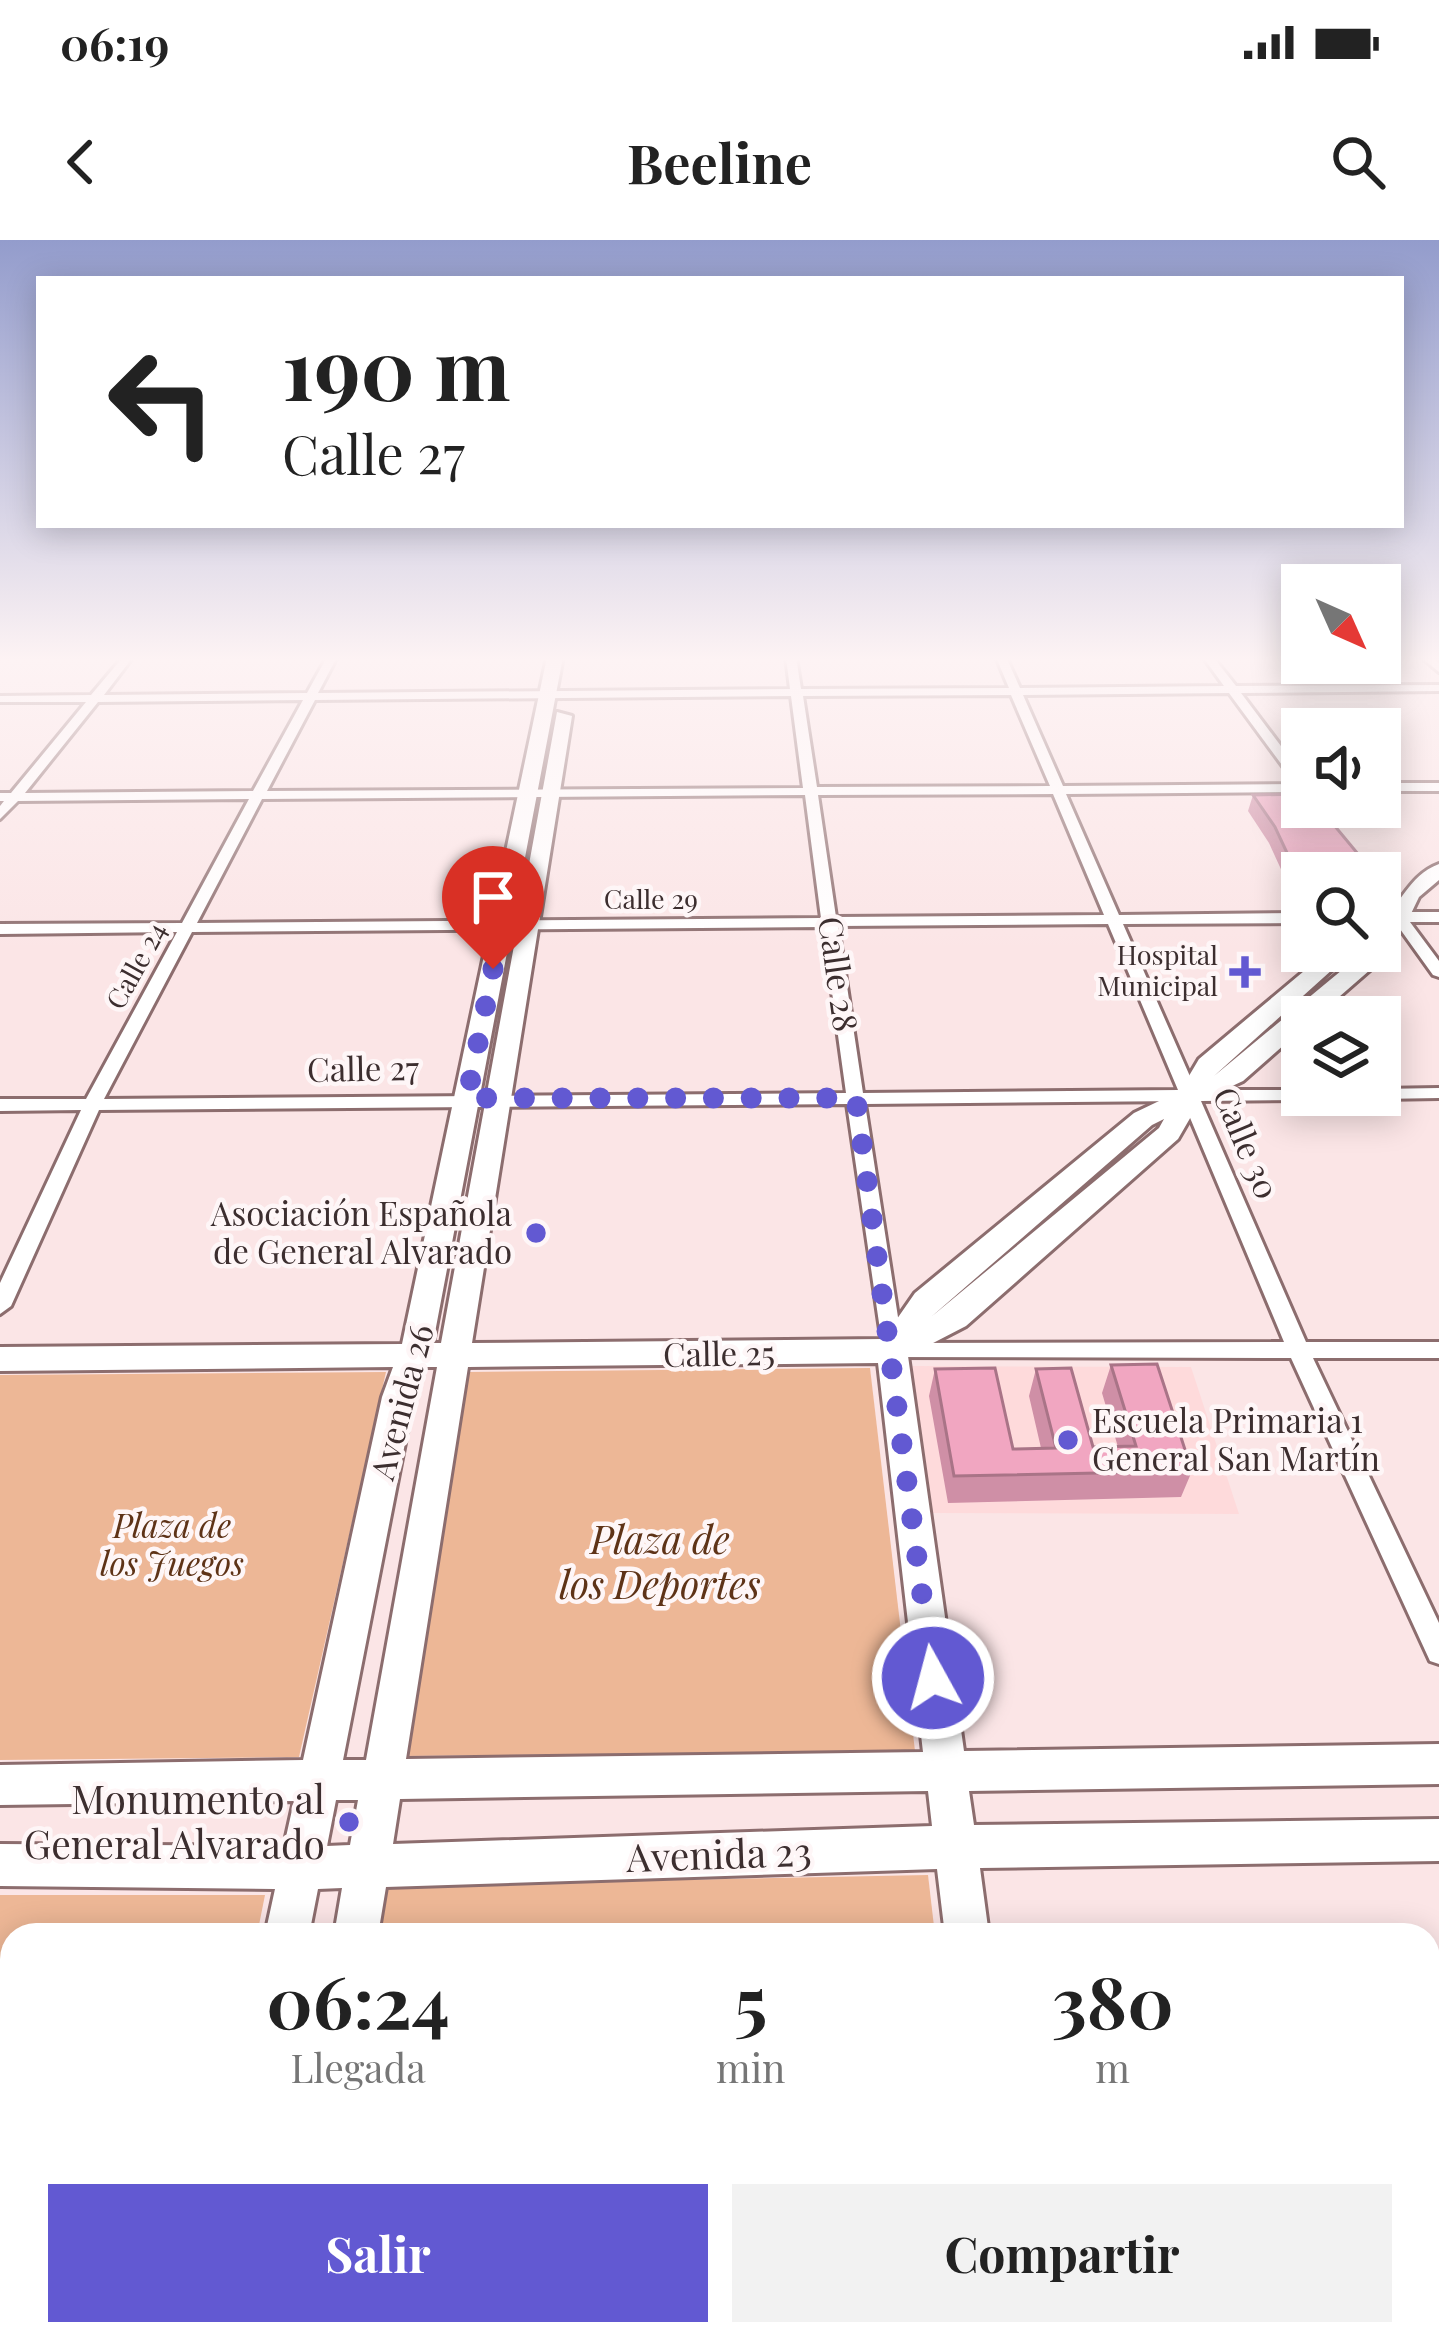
<!DOCTYPE html>
<html lang="es">
<meta charset="utf-8">
<style>
:root{--surface:#fff;--page:#f2f2f2;--text:#222;--muted:#767676;--accent:#6259d2}
body{margin:0;font-family:"Playfair Display",serif;background:var(--page);color:var(--text);height:100vh;display:flex;flex-direction:column;font-size:45px;white-space:nowrap}
*{box-sizing:border-box;margin:0}
p{font-size:39px;color:var(--muted)}
.icon{flex:none;width:66px;height:66px;fill:none;stroke:currentColor;stroke-width:2;stroke-linecap:round;stroke-linejoin:round}
.map{position:relative;flex:1;overflow:hidden}
.drawer{position:absolute;left:0px;top:1683px;width:1440px;height:423px;display:flex;flex-direction:column;background:var(--surface);border-radius:36px 36px 0 0;box-shadow:0 6px 30px #0003}
.drawer>*{flex:none}
.top-card{position:absolute;left:36px;top:36px;width:1368px;height:252px;border-radius:0px;box-shadow:0 6px 30px #0003;background:#fff;color:var(--text);overflow:hidden}
.needle{width:78px;rotate:135deg}
.fabs{position:absolute;left:1281px;top:324px;display:grid;gap:24px}
.fabs a{display:grid;place-items:center;width:120px;height:120px;border-radius:0px;background:var(--surface);box-shadow:0 6px 30px #0003;font-size:60px}
.pin{position:absolute;display:grid;place-items:center;width:102px;height:102px;color:#fff;margin:-123px -51px;border-radius:50% 50% 50% 0;rotate:-45deg;box-shadow:0 0 12px #0007}
.pin .icon{rotate:45deg}
.me{position:absolute;width:132px;margin:-66px;rotate:353deg;stroke-linejoin:round;filter:drop-shadow(0 0 9px #0008)}
.turn{display:flex;align-items:center;gap:42px;height:252px;padding:0 48px;font-size:54px}
.turn .icon{width:156px;height:156px;stroke-width:2.5}
.turn b{display:block;font-size:84px;line-height:102px}
.eta{display:flex;justify-content:space-evenly;align-items:center;height:204px;text-align:center}
.eta b{font-size:72px;font-weight:700;line-height:84px}
.action{display:flex;gap:24px;margin-top:auto;padding:24px 48px}
.action a{flex:1;height:138px;border-radius:0px;background:var(--accent);color:#fff;font-size:48px;font-weight:700;line-height:138px;text-align:center}
.action a+a{background:var(--page);color:var(--text)}
.status{display:flex;justify-content:space-between;align-items:center;height:84px;padding:0 60px;background:var(--surface);direction:ltr}
.status svg{height:33px;fill:currentColor}
header{display:flex;justify-content:space-between;align-items:center;height:156px;padding:0 48px;background:var(--surface);font-size:54px;font-weight:700}
.map>svg:first-child{display:block}
.built{fill:#fedadb}
.green{fill:#edb796}
.lines{fill:none;stroke-linecap:round;stroke-linejoin:round}
.minor-casing{stroke:#8c6d6e;stroke-width:6}
.secondary-casing{stroke:#8c6d6e;stroke-width:6}
.minor{fill:#fff;fill-rule:evenodd}
.secondary{fill:#fff;fill-rule:evenodd}
.wall{fill:#cf8fa6}
.building{fill:#f1a6c1;stroke:#a97487;stroke-width:3}
.route{stroke:#6259d2;stroke-width:21;stroke-dasharray:0 37.8}
.poi-dot{fill:#6259d2;stroke:#fef6f7;stroke-width:4.5}
.labels{text-anchor:middle;stroke-width:9;stroke-linejoin:round;paint-order:stroke}
.far-street-label{font-size:27px;fill:#3c2e2f;stroke:#fef6f7}
.far-poi-label{font-size:27px;fill:#3c2e2f;stroke:#fef6f7;text-anchor:end}
.street-label{font-size:33px;fill:#3c2e2f;stroke:#fef6f7}
.poi-label{font-size:33px;fill:#3c2e2f;stroke:#fef6f7;text-anchor:end}
.park-label{font-size:33px;font-style:italic;fill:#5e3317;stroke:#fef6f7}
.near-park-label{font-size:39px;font-style:italic;fill:#5e3317;stroke:#fef6f7}
.near-poi-label{font-size:39px;fill:#3c2e2f;stroke:#fef6f7;text-anchor:end}
.near-street-label{font-size:39px;fill:#3c2e2f;stroke:#fef6f7}
</style>
<div class="status"><b>06:19</b><svg viewBox="0 0 49 12"><path d="M0 12V9h3v3zM5 12V6h3v6zM10 12V3h3v9zM15 12V0h3v12zM26 1h20v11H26zM47 4h2v5h-2z"/></svg></div>
<header><svg class="icon" aria-label="back" viewBox="0 0 24 24"><path d="M15 5l-7 7 7 7"/></svg>Beeline<svg class="icon" aria-label="search" viewBox="0 0 24 24"><circle cx="10" cy="10" r="6"/><path d="M15 15l6 6"/></svg></header>
<div class="map">
<svg width="1439" height="2104" viewBox="0 0 1439 2104">
<rect width="100%" height="100%" fill="#fbe5e6"/>
<!-- built -->
<path class="built" d="M911 1126 1191 1127 1239 1274 930 1273Z"/>
<!-- green -->
<g class="green">
<path d="M870 1128 915 1511 404 1516 469 1132Z"/>
<path d="M386 1132 299 1517 0 1520V1135Z"/>
<path d="M928 1635 935 1695H376L384 1646Z"/>
<path d="M0 1655H265L257 1695H12V2094H169L167 2104H0Z"/>
<path d="M312 2094H979L980 2104H310Z"/>
</g>
<g class="lines">
<!-- minor casing -->
<g class="minor-casing">
<g id="minor">
<path d="M123 417H133L104 455 307 453 327 417H337L318 453 790 449 786 417H796L801 449 1009 448 996 417H1006L1020 448 1224 446 1203 417H1213L1236 446 1439 445V451L1241 453 1302 534V552L1066 554 1119 675 1302 673V683L1123 684 1196 850H1302V855H1311L1302 860 1201 861 1306 1102H1439V1118H1313L1439 1383V1424L1430 1421 1291 1118 884 1117 847 864 99 870 11 1066 0 1074V1043L81 870 0 871V859H86L177 692 0 694V684L182 683 249 559 18 561 0 579V566L4 561H0V553H11L86 462H0V456L91 455ZM1229 453 1296 544 1063 546 1023 455ZM1011 455 1050 546 817 547 803 456ZM791 456 803 548 267 551 315 460ZM303 460 253 551 25 553 98 462ZM1053 554 1104 675 836 677 818 555ZM805 555 821 678 197 683 262 559ZM1108 684 1178 850 863 853 838 686ZM823 687 846 853 104 859 192 692ZM1183 861 1284 1102 902 1103 865 864Z"/>
<path d="M1421 417H1432L1439 423V432Z"/>
<rect x="1380" y="543" width="59" height="8"/>
<path d="M1380 646 1385 647 1404 672H1439V682H1410L1439 721V737L1433 735 1395 682H1380V672H1389L1380 660Z"/>
<path d="M1439 848V858L1380 859 1372 855H1380V849Z"/>
</g>
</g>
<!-- secondary casing -->
<g class="secondary-casing">
<g id="secondary">
<path d="M547 417H563L433 1103H441L557 472 572 476 472 1103 883 1099 915 1053 1134 873 1180 851 1199 819 1328 711H1353L1214 836 1365 711 1386 706V716L1316 777H1302V789L1243 841 1200 861 1178 899 966 1086 908 1116 964 1511 1439 1504V1544L969 1551 974 1585 1439 1579V1621L980 1628 989 1695H945L937 1629 386 1647 378 1695H334L342 1648 318 1649 309 1695H265L275 1649 0 1646V1604L284 1606 294 1561 0 1565V1525L303 1520 382 1157 393 1127 0 1131V1107L402 1104ZM1164 879 1159 888 931 1077 1152 885ZM878 1123 923 1512 406 1519 468 1127ZM425 1127H437L366 1520H343L414 1157ZM928 1551 932 1586 393 1604 400 1559ZM336 1560H358L350 1605 327 1606Z"/>
<path d="M1439 624V640L1419 657 1407 682 1380 693V678C1401 668 1407 636 1439 624Z"/>
<path d="M182 2094H236L234 2104H180Z"/>
<path d="M258 2094H312L311 2104H257Z"/>
<path d="M994 2094H1048L1050 2104H996Z"/>
</g>
</g>
<!-- minor -->
<use href="#minor" class="minor"/>
<!-- secondary -->
<use href="#secondary" class="secondary"/>
</g>
<!-- wall -->
<g class="wall">
<path d="M1302 554V663L1296 662 1269 603 1248 571 1253 555Z"/>
<path d="M1111 1125 1192 1231 1181 1257 948 1263 929 1156 935 1129 1013 1209 1041 1208 1029 1156 1036 1129 1093 1207H1118L1102 1153Z"/>
</g>
<!-- building -->
<g class="building">
<path d="M1302 554V567H1319L1373 632 1302 633V645L1275 587 1253 555Z"/>
<path d="M1157 1124 1192 1231 954 1236 935 1129 995 1128 1013 1209 1056 1208 1036 1129 1071 1128 1093 1207 1136 1206 1111 1125Z"/>
</g>
<!-- sky -->
<linearGradient id="sky" x2="0" y2="1"><stop stop-color="#939ccc"/><stop offset="0.59" stop-color="#fdf3f4"/><stop offset="1" stop-color="#fdf3f4" stop-opacity="0"/></linearGradient>
<rect width="1439" height="711" fill="url(#sky)"/>
<g class="lines">
<!-- route -->
<path class="route" d="M493 729 467 858H856L933 1438"/>
</g>
<!-- markers -->
<g class="poi-dot">
<path d="M1239 714h12v12h12v12h-12v12h-12v-12h-12v-12h12z"/>
<circle cx="536" cy="993" r="12"/>
<circle cx="1068" cy="1200" r="12"/>
<circle cx="349" cy="1582" r="12"/>
</g>
<g class="labels">
<!-- far-street labels -->
<g class="far-street-label">
<text x="651" y="669">Calle 29</text>
<text transform="translate(137 726) rotate(-61)" y="9">Calle 24</text>
</g>
<!-- far-poi labels -->
<g class="far-poi-label">
<text x="1218" y="725">Hospital<tspan x="1218" dy="31">Municipal</tspan></text>
</g>
<!-- street labels -->
<g class="street-label">
<text transform="translate(838 734) rotate(82)" y="12">Calle 28</text>
<text transform="translate(363 829) rotate(-1)" y="12">Calle 27</text>
<text transform="translate(1246 903) rotate(67)" y="12">Calle 30</text>
<text transform="translate(719 1114) rotate(-1)" y="12">Calle 25</text>
<text transform="translate(402 1162) rotate(-75)" y="12">Avenida 26</text>
</g>
<!-- poi labels -->
<g class="poi-label">
<text x="512" y="986">Asociación Española<tspan x="512" dy="38">de General Alvarado</tspan></text>
<text x="1092" y="1193" text-anchor="start">Escuela Primaria 1<tspan x="1092" dy="38">General San Martín</tspan></text>
</g>
<!-- park labels -->
<g class="park-label">
<text x="172" y="1298">Plaza de<tspan x="172" dy="38">los Juegos</tspan></text>
</g>
<!-- near-park labels -->
<g class="near-park-label">
<text x="660" y="1314">Plaza de<tspan x="660" dy="45">los Deportes</tspan></text>
</g>
<!-- near-poi labels -->
<g class="near-poi-label">
<text x="325" y="1574">Monumento al<tspan x="325" dy="45">General Alvarado</tspan></text>
</g>
<!-- near-street labels -->
<g class="near-street-label">
<text transform="translate(719 1615) rotate(-2)" y="14">Avenida 23</text>
</g>
</g>
</svg>
<div class="fabs">
<a><svg class="needle" viewBox="-14 -14 28 28"><path d="M0-13l5 13h-10z" fill="#e53935"/><path d="M0 13l5-13h-10z" fill="#767676"/></svg></a>
<a><svg class="icon" aria-label="sound" viewBox="0 0 24 24"><path d="M4 9h4l5-4v14l-5-4H4zM17 9q2 3 0 6"/></svg></a>
<a><svg class="icon" aria-label="search" viewBox="0 0 24 24"><circle cx="10" cy="10" r="6"/><path d="M15 15l6 6"/></svg></a>
<a><svg class="icon" aria-label="layers" viewBox="0 0 24 24"><path d="M12 4l9 5-9 5-9-5zM3 14l9 5 9-5"/></svg></a>
</div>
<div class="pin" style="left:493px;top:729px;background:#d93025"><svg class="icon" aria-label="arrive" viewBox="0 0 24 24"><path d="M6 21V4h12l-3 4 3 4H6"/></svg></div>
<svg class="me" style="left:933px;top:1438px" viewBox="-20 -20 40 40"><circle r="17" fill="#6259d2" stroke="#fff" stroke-width="3"/><path d="M0-11L8 9 0 5-8 9z" fill="#fff"/></svg>
<div class="top-card">
<div class="turn"><svg class="icon" aria-label="left" viewBox="0 0 24 24"><path d="M17 20v-9H6M10 6l-5 5 5 5"/></svg><div><b>190 m</b>Calle 27</div></div>
</div>
<section class="drawer">
<div class="eta">
<div><b>06:24</b><p>Llegada</p></div>
<div><b>5</b><p>min</p></div>
<div><b>380</b><p>m</p></div>
</div>
<div class="action"><a>Salir</a><a>Compartir</a></div>
</section>
</div>
